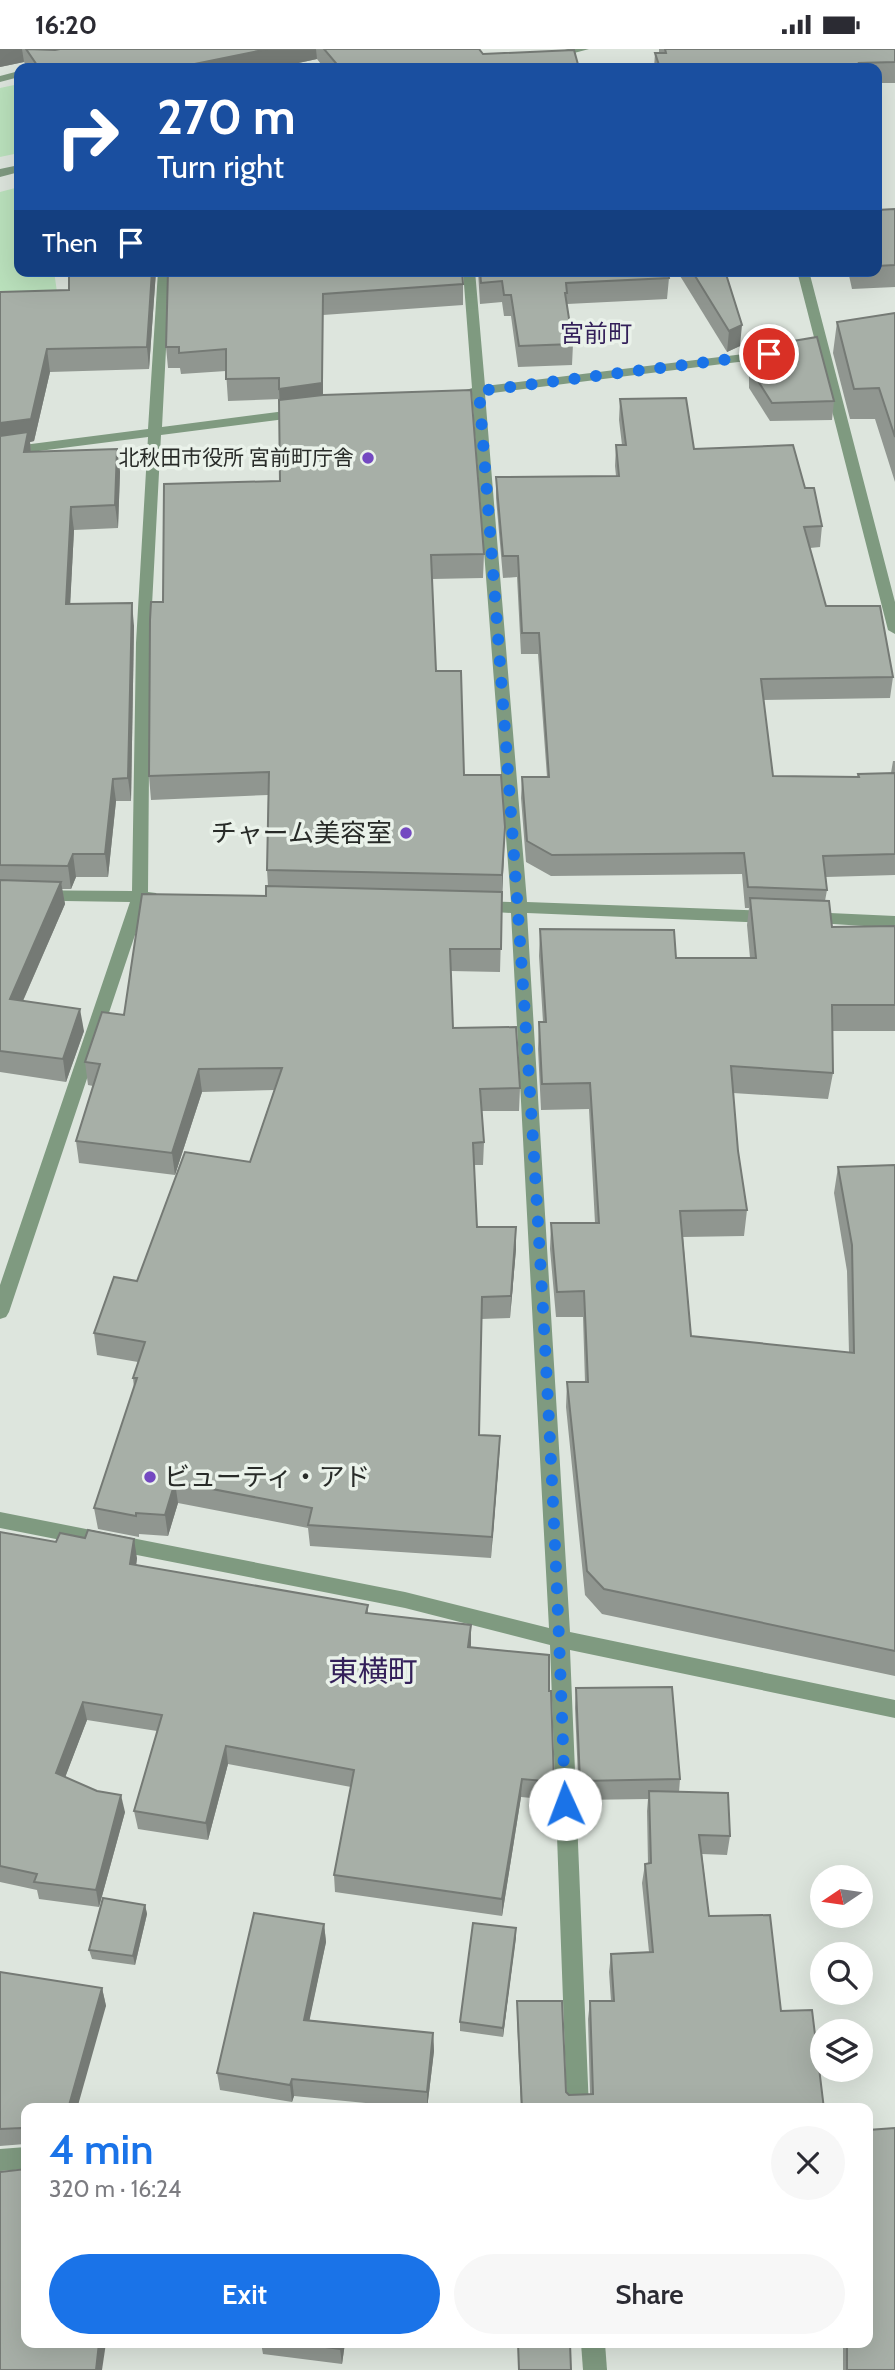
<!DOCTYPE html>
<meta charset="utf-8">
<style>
:root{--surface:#fff;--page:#f7f7f7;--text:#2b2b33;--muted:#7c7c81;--accent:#1a73e8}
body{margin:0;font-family:Cabin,"Noto Sans JP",sans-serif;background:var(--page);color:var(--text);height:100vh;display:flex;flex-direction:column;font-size:26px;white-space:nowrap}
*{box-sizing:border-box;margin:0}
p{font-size:23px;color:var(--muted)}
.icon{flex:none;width:38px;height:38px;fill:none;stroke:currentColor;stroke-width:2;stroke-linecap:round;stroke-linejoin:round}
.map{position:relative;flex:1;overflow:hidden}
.sheet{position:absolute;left:21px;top:2054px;width:852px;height:245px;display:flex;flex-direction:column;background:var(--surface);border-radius:14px;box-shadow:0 7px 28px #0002}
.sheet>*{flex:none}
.guide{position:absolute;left:14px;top:14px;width:868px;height:214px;border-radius:14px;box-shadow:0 7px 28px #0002;background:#1a4fa0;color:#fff;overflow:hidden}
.needle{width:46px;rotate:257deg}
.fabs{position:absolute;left:810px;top:1816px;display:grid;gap:14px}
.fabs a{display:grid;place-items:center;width:63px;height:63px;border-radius:50%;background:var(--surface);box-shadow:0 7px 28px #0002;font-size:35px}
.pin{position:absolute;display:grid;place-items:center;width:60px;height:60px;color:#fff;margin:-30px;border:4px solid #fff;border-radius:50%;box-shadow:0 2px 7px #0007}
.me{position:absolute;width:77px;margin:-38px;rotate:358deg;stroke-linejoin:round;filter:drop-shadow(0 0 5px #0008)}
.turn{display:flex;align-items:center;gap:24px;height:147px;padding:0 28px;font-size:32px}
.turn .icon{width:91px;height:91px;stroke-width:2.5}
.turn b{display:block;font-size:49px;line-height:60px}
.then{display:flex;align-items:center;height:66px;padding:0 28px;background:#0003;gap:14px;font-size:26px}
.round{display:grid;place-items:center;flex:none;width:74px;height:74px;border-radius:37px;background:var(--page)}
.overview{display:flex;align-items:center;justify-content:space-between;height:119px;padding:0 28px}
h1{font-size:42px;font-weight:600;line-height:52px;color:var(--accent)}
.button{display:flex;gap:14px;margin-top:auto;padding:14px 28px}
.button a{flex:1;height:80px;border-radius:42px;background:var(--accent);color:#fff;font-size:28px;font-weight:600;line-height:80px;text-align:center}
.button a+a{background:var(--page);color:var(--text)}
.status{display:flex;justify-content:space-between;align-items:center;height:49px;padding:0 35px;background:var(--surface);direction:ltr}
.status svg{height:19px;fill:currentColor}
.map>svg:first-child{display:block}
.green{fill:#bae1bc}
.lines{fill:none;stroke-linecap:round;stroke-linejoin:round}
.minor{fill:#7f9a80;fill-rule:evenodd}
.wall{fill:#909690}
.shaded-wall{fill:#757a75}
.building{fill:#a7afa7;stroke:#757a75;stroke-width:2}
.route{stroke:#1a73e8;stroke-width:12;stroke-dasharray:0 21.6}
.poi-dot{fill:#7449c1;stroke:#eaf2ea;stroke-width:2.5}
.labels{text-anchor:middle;stroke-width:7;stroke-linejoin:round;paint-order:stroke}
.far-poi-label{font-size:21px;fill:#282b28;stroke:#eaf2ea;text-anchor:end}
.far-quarter-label{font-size:24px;fill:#331f59;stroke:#eaf2ea}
.poi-label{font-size:26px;fill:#282b28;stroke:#eaf2ea;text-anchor:end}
.quarter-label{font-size:30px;fill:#331f59;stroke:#eaf2ea}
</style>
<div class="status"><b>16:20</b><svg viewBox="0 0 49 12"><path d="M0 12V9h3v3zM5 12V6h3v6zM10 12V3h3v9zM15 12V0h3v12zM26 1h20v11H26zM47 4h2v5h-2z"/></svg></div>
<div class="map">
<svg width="895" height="2321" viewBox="0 0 895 2321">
<rect width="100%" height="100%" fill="#dde5dd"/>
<!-- green -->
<g class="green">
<path d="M19 35V104L0 108V39Z"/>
<path d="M19 138V222H54L59 257 0 256V143Z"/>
</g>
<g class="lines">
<!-- minor -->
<g class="minor">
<path d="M568 0H589L552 10 546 7Z"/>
<path d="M19 22V28L0 33V27Z"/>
<path d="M19 116V123L0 128V120Z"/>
<path d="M158 222H170L162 378 301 360 308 364 301 368 161 386 150 594 148 843 156 844 158 848 156 852 146 853 9 1263 6 1268 0 1270V1236L130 853 0 851V841L132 842 136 594 148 388 0 407V399L148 380Z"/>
<path d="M463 222H475L485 337 816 296 797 222H809L895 553V585L888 581 817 303 485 345 527 853 769 862 777 868 769 874 527 864 570 1583 895 1651V1669L570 1601 589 2060H567L550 1596 405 1559 0 1479V1463L405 1543 549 1579 511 864 479 862 471 857 479 852 511 853 472 346 461 343 472 339Z"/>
<path d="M808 863 895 867V879L802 873 800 869 802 865Z"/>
<path d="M26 2098V2120L0 2122V2100Z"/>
<path d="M581 2294H605L607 2321H583Z"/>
</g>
</g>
<!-- wall -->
<g class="wall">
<path d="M0 0H479L483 5 579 19H324L317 10 275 19H28L24 13 0 18Z"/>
<path d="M659 0H895V34H877V19H654L655 4H659Z"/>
<path d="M895 160V238L852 240 848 222H877V161Z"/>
<path d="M69 222H156L149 320 50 323 34 392 30 393 31 403 117 400 120 423 118 479 74 481 70 555 134 577 131 752H116L108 828H76L71 840H62L65 855 23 952 84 982 66 1033 0 1023V243L69 241Z"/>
<path d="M168 222 463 235V256L323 266V346L484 505 483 529 432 530 436 622 464 726 504 801 502 849 500 923 451 922 453 979 520 1039 519 1062H482L484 1093 483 1116H474L477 1178 516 1200 510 1269 481 1270 479 1386 500 1387 499 1409 491 1509 310 1497 308 1479 178 1454 168 1487 139 1485V1488L98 1480 94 1459 134 1339 133 1329 138 1313 97 1306 94 1284 137 1232 250 1113 274 1041 202 1043 175 1126 79 1114 76 1092 93 1037 88 1036 85 1013 124 966 266 847 268 837 267 821 268 746 151 751 149 727 163 553 280 432V350L228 352 226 322 181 325 180 319H168L166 298Z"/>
<path d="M478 222H668L669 229 667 250 567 255 573 295 572 316 518 318 511 267H504L502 253 480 255Z"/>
<path d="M677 222H725L740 297 727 303Z"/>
<path d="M895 264V433L875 370H850L833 304 837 273Z"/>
<path d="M751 299 834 352 832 371 770 372 749 339V318Z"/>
<path d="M620 350 694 400 805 439 822 477 820 498 810 499 826 557 893 628 890 649 763 651 773 727 857 728 858 725 891 724 893 712H895V826L826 828 827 841 825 852 832 878 895 877V982H832L833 1024 828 1050 733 1044 738 1102 747 1161 744 1187 683 1188 691 1287 849 1304 847 1222 834 1144 838 1118 895 1116V1627L602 1565 585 1546 566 1358 567 1333H585L583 1268H556L550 1200 551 1174H595L589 1060 541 1061 538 1000 539 973H543L539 907 540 880 676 909H750L747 876 749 859H745L742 825 551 827 526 813 521 749 522 728H547L538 605H521L517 528 503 529 496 449V428L616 427 615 417 616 396H622L619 371Z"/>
<path d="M0 1483 137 1509 136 1516 368 1556V1564L471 1576V1598L549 1642 554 1733 553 1751 521 1748 502 1867 335 1843 334 1826 351 1738 228 1715 208 1791 138 1780 134 1762 157 1682 87 1671 65 1728 125 1763 99 1858 39 1850 37 1841 0 1833Z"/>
<path d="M576 1639 680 1730 679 1743 730 1787 727 1806 702 1805 709 1867 781 1962 824 2060H521L517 1970V1952L566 2043 569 2046 590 2045 588 1970 590 1952H611L609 1923 611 1905 649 1903 642 1834 645 1815H648L647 1762 648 1750 579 1751 575 1659Z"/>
<path d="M145 1856 147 1865 135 1916 92 1910 89 1901Z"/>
<path d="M324 1875 326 1893 309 1971 433 1984 434 2002 427 2060 294 2047 292 2053 220 2041 217 2024Z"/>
<path d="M516 1879 503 1988 460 1982V1973Z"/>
<path d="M0 1923 102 1939 106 1957 26 2060V2099L25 2095 0 2097Z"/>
<path d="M261 2294H345L342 2315 263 2305Z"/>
<path d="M843 2294H868L895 2321H843Z"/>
</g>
<!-- shaded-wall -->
<g class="shaded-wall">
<path d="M0 0H22L24 13 0 18Z"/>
<path d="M268 0H316L317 10 275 19H175Z"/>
<path d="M152 222H156L149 320 147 298Z"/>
<path d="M323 245V356L280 361 279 340Z"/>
<path d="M742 276 740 297 727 303 729 282Z"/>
<path d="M47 300 50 323 34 392 30 393 31 406 0 396V374Z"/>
<path d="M117 400 120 423 118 479 115 456Z"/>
<path d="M71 458 74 481 69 578 66 555Z"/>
<path d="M132 554 134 577 131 752 128 729Z"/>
<path d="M113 730 116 752 108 828 105 805Z"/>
<path d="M505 778 504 801 502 849V826Z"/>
<path d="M73 805 76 828 71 840 68 817Z"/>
<path d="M61 833 65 855 14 972 10 950Z"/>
<path d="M80 960 84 982 66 1033 63 1010Z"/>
<path d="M199 1020 202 1043 175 1126 172 1104Z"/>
<path d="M516 1178V1200L510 1269 511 1247Z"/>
<path d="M500 1387 499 1409 491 1509 492 1488Z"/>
<path d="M175 1433 178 1454 168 1487 165 1466Z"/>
<path d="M134 1490 137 1509 134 1534 130 1515Z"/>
<path d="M471 1576V1595L468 1616V1598Z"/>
<path d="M83 1653 87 1671 60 1742 56 1724Z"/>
<path d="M226 1697 228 1715 208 1791 206 1774Z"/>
<path d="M522 1730 521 1748 502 1867V1850Z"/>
<path d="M121 1746 125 1763 99 1858 96 1841Z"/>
<path d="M145 1856 147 1865 135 1916 133 1907Z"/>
<path d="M324 1875 326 1893 306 1988 304 1971Z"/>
<path d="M516 1879V1889L503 1988V1979Z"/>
<path d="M102 1939 106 1957 77 2060H68Z"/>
<path d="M433 1984 434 2002 427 2060V2043Z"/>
<path d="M292 2030 294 2047 292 2053 290 2036Z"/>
<path d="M99 2294H106L102 2321H96Z"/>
<path d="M341 2294H345L342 2315 340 2300Z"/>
</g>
<!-- building -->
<g class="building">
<path d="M26 0 55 1 60 0H268L175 19H39Z"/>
<path d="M324 0H479L483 5 574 1 579 19H340Z"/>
<path d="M665 0H895V13L859 14 861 19H660L655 4H666Z"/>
<path d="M895 160V216L877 217V161Z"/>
<path d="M69 222H152L147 298 47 300 31 370 0 374V243L69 241Z"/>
<path d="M168 222H462L463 235 323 245 322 334 279 340V329L226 330V300L179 304V298H166Z"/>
<path d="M480 222H668L669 229 566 234 567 244H565L573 295 519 297 511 246H504L502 232 481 234Z"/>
<path d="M692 222H725L742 276 729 282Z"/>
<path d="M895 264V388L879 339 854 340 837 273Z"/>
<path d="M817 288 834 352 772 354 751 321V299Z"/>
<path d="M471 341 484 505 431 506 436 622H461L464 726H501L505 778 502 826 267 821 269 723 149 727 150 571 151 553H163L164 435 280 432 279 351 323 346Z"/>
<path d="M686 349 694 400 793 396 805 439H814L822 477 804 478 826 557H880L893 628 761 630 773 727 859 728 858 725 895 724V805L823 807 827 841 748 838 744 804 552 806 527 792 522 728H549L539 584H522L518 507H503L496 428 619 427 616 396H626L620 350Z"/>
<path d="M28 383 24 403 117 400 115 456 71 458 66 555 132 554 128 729 113 730 105 805H73L68 817 0 816V387Z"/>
<path d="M0 831 61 833 10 950 80 960 63 1010 0 1002Z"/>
<path d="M266 837 502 843 501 900H450L453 979 516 978 520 1039 480 1040 484 1093 473 1094 477 1178H516L511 1247 482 1248 479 1386 500 1387 492 1488 308 1476 312 1459 175 1433 165 1466 136 1464V1467L94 1459 137 1329H133L145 1293 94 1284 114 1228 137 1232 185 1103 250 1113 282 1019 199 1020 172 1104 76 1092 100 1015 85 1013 102 963 124 966 142 845 266 847Z"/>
<path d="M750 849 829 852 832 878 895 877V956H832L833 1024 731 1017 738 1102 747 1161 680 1162 691 1287 854 1304 852 1196 838 1118 895 1116V1602L604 1540 587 1522 567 1333H588L584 1242 557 1243 551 1174H599L590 1034 542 1035 539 973H546L540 880 674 881 676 909H756Z"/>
<path d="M88 1481 134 1490 130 1515 368 1556 366 1564 471 1576 468 1598 549 1606V1642H551L554 1733 522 1730 502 1850 334 1826 354 1721 226 1697 206 1774 134 1762 162 1666 83 1653 56 1724 97 1742 121 1746 96 1841 34 1833 37 1825 0 1817V1483L56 1493 60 1484 85 1489Z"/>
<path d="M672 1638 680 1730 580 1732 576 1639Z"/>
<path d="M649 1742 728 1744 730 1787 699 1786 709 1867 770 1866 781 1962 812 1961 824 2060H522L517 1952H562L566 2043 569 2046 593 2045 590 1952H614L611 1905 653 1903 645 1815 651 1814Z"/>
<path d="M103 1849 145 1856 133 1907 89 1901Z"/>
<path d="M254 1864 324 1875 304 1971 433 1984 427 2043 292 2030 290 2036 217 2024Z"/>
<path d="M473 1874 516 1879 503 1979 460 1973Z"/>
<path d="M0 1923 102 1939 68 2060H26V2091L23 2090V2081L21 2079 0 2080Z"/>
<path d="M895 2079V2321H847V2294H868V2081Z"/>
<path d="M26 2120V2294H99L96 2321H0V2123Z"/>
<path d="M294 2294H341L340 2300Z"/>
<path d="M518 2294H570L571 2321H519Z"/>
</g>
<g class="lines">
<!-- route -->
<path class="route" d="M565 1755C550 1283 516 812 479 342L769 305"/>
</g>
<!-- markers -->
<g class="poi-dot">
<circle cx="368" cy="409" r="7"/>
<circle cx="406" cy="784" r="7"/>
<circle cx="150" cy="1428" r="7"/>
</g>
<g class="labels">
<!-- far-poi labels -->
<g class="far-poi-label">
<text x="354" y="416">北秋田市役所 宮前町庁舎</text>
</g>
<!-- far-quarter labels -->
<g class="far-quarter-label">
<text x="596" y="293">宮前町</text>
</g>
<!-- poi labels -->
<g class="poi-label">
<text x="392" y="793">チャーム美容室</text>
<text x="164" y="1437" text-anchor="start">ビューティ・アド</text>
</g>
<!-- quarter labels -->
<g class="quarter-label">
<text x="373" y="1633">東横町</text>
</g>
</g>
</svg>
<div class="fabs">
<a><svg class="needle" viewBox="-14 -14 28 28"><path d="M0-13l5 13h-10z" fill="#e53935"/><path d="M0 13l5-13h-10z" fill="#7c7c81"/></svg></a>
<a><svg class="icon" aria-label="search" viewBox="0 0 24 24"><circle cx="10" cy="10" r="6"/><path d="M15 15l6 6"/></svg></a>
<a><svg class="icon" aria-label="layers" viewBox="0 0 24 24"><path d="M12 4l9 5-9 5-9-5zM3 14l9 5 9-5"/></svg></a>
</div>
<div class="pin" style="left:769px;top:305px;background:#d93025"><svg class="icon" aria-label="arrive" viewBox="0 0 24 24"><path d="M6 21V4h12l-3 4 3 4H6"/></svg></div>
<svg class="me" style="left:565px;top:1755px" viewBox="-20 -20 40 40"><circle r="19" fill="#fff"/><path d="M0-13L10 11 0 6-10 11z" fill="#1a73e8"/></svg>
<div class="guide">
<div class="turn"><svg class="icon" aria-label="right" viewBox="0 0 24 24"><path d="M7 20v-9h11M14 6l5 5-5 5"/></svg><div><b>270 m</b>Turn right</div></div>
<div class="then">Then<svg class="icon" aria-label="arrive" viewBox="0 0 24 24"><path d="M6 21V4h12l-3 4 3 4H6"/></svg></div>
</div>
<section class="sheet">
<div class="overview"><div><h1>4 min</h1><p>320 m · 16:24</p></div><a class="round"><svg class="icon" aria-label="close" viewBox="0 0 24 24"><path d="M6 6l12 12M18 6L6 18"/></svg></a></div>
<div class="button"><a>Exit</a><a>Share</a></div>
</section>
</div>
